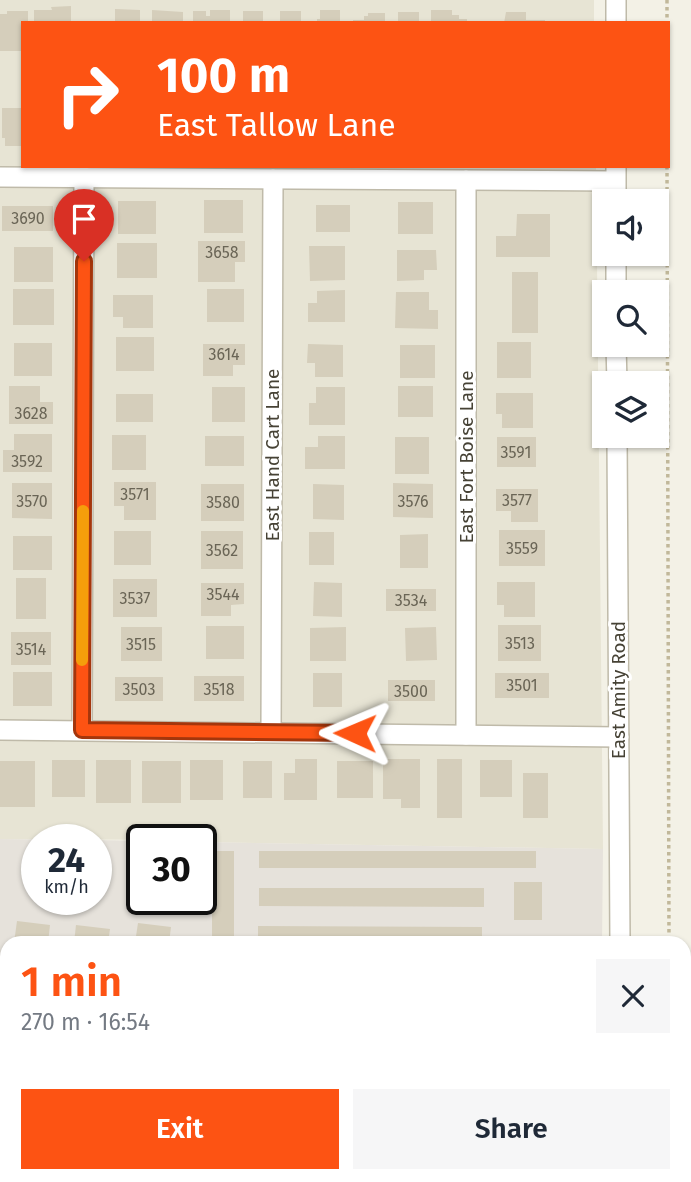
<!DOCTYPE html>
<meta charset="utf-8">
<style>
:root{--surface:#fff;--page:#f6f6f7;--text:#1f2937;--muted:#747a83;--accent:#fd5313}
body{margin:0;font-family:"Fira Sans",sans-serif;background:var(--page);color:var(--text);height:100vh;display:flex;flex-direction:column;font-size:26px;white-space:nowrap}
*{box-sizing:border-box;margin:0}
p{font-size:23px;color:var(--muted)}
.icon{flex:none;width:38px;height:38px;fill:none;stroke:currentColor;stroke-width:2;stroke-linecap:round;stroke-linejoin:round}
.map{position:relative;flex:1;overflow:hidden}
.panel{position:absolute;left:0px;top:936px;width:691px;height:247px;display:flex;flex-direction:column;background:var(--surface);border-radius:21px 21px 0 0;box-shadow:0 2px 5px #0004}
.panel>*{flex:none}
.guide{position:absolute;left:21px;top:21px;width:649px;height:147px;border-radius:0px;box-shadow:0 2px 5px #0004;background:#fd5313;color:#fff;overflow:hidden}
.controls{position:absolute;left:592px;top:189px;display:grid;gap:14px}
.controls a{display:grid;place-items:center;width:77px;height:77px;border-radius:0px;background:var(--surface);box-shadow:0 2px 5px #0004;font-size:35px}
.speed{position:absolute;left:21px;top:824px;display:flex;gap:14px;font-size:35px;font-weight:700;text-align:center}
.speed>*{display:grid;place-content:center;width:91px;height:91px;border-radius:50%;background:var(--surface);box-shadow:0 2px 5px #0004;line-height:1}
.speed small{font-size:18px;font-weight:400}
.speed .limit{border:4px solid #111;border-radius:10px;background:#fff;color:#111}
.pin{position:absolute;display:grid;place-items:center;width:60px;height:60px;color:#fff;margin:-72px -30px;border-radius:50% 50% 50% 0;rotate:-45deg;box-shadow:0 0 7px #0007}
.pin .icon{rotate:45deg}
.me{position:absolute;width:77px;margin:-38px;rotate:271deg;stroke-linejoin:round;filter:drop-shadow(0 0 5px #0008)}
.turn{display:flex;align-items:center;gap:24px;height:147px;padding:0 21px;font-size:32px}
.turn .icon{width:91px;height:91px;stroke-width:2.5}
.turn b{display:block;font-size:49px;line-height:60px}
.round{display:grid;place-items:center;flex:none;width:74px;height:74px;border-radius:0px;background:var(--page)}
.head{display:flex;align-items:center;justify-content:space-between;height:119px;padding:0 21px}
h1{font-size:42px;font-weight:600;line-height:52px;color:var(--accent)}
.primary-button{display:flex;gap:14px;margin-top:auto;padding:14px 21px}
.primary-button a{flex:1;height:80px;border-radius:0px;background:var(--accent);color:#fff;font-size:28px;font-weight:600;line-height:80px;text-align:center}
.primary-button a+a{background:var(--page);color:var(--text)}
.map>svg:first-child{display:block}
.residential{fill:#e7e4d4}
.industrial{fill:#e6e2db}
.building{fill:#d5cebb}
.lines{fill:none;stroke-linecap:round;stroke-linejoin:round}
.minor-casing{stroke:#bfbaa9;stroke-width:22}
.path{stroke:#c1b89a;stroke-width:3.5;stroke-dasharray:3.5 3.5;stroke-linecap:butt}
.minor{stroke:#fff;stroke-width:19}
.route-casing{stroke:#a4360c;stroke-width:18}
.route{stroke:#fd5313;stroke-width:12}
.slow{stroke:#f59e0b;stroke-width:12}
.labels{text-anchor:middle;stroke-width:6;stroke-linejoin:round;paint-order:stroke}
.number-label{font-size:16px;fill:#6a6556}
.street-label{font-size:19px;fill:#464235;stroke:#fff}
</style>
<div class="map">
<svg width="691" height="1182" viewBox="0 0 691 1182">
<rect width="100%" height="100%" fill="#f3f1e6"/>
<!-- residential -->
<path class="residential" d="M0 0H594V23H23V166H596L603 849 201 842V840L0 839Z"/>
<!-- industrial -->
<path class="industrial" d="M0 839 86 840H37V900H96V840L142 841V900H201V842L603 849 602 943H7V1176H600V1182H0Z"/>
<!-- building -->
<g class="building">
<path d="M71 6V23H34V10H52L51 7Z"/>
<path d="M115 9 140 10V23H115Z"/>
<path d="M152 10 183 12V23H152Z"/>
<path d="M210 10H230V23H193V11H206V16H210Z"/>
<path d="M320 10H340V23H317V19H320Z"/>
<path d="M431 10H452V15H459V19H467V23H431Z"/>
<path d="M7 11H28V23H23V51H0V14H7Z"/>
<rect x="243" y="11" width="20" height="12"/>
<rect x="280" y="11" width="21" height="12"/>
<rect x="398" y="12" width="21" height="11"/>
<path d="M506 12H526V20H545V23H504Z"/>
<path d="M368 13H385V23H353V20H364V16H368Z"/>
<path d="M2 108H23V146H5V138H2Z"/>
<rect x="204" y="200" width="39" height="33"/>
<rect x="118" y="201" width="38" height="33"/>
<rect x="398" y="202" width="35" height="32"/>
<rect x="316" y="205" width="34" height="27"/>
<rect x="2" y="206" width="51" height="25"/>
<path d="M517 214H550V257H496V236H516Z"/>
<path d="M198 241H245V262H235V282H198Z"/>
<rect x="117" y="243" width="40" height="35"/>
<path d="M309 246H345V280L310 281Z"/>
<rect x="14" y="247" width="39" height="35"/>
<path d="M397 250H436L437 270H424V280L397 281Z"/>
<rect x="512" y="272" width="26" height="61"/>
<rect x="13" y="289" width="41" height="36"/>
<rect x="207" y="289" width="37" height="33"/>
<path d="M345 290V322H308V303H317V291Z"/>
<path d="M396 292H429V310H438V329L395 328Z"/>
<path d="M113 295H153V328H123V317H113Z"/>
<rect x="116" y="337" width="38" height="34"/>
<rect x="497" y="342" width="34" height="36"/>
<rect x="14" y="343" width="38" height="33"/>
<path d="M203 344H245V365H233V376H203Z"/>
<path d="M308 344 343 345V377H315V363H307Z"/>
<rect x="400" y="345" width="35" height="33"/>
<path d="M9 386H40V402H53V424H9Z"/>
<rect x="398" y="386" width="35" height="31"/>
<rect x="212" y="387" width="33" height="35"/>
<path d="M316 387H345V425H309V403H316Z"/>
<path d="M496 393H533V428H502V414H496Z"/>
<rect x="116" y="394" width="37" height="28"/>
<path d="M14 434H52V472H3V450H14Z"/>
<rect x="112" y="435" width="34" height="35"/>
<rect x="205" y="436" width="39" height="30"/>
<path d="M318 436H345V469H305V447H318Z"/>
<rect x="395" y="437" width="34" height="37"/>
<rect x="497" y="437" width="39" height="30"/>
<path d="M114 482H156V520H124V506H114Z"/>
<path d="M12 483H52V519L12 518Z"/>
<path d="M393 483 433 484V518L393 517Z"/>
<rect x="201" y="484" width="43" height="37"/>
<path d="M313 484 344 485V520L313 519Z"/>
<path d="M496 489H538V522H511V511H496Z"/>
<rect x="499" y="530" width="46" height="36"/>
<rect x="114" y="531" width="37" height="34"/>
<rect x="201" y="531" width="42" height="38"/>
<rect x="309" y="532" width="25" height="33"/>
<path d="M428 534V568H400V535Z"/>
<rect x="13" y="536" width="39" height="34"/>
<rect x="16" y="578" width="30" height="41"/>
<rect x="113" y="579" width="44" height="38"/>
<path d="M314 582 342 583V617L313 616Z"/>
<path d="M497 582H535V617H504V605H497Z"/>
<path d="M201 583H244V604L231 605V616H201Z"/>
<rect x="386" y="589" width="50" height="22"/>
<rect x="498" y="625" width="43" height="36"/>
<rect x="206" y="626" width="38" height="33"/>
<rect x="121" y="627" width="41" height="34"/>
<path d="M346 627V661H310V628Z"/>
<path d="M436 627 437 660 406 661 405 628Z"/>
<rect x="11" y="632" width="40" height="33"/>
<rect x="13" y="672" width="39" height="34"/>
<rect x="313" y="673" width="29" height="34"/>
<rect x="495" y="673" width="54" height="25"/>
<rect x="194" y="676" width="50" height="25"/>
<rect x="115" y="677" width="48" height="24"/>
<rect x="388" y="680" width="47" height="21"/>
<path d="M295 759H317V800H284V773H295Z"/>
<path d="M383 759H420V808H401V799H383Z"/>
<rect x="437" y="759" width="25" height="59"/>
<rect x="52" y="760" width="33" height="37"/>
<rect x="96" y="760" width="35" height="43"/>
<rect x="190" y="760" width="33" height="40"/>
<rect x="480" y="760" width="32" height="37"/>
<rect x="0" y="761" width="35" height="46"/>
<rect x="142" y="761" width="39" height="42"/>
<rect x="243" y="761" width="29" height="37"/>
<rect x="337" y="761" width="36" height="37"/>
<rect x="523" y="773" width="25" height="45"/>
<rect x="212" y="851" width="22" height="92"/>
<rect x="259" y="851" width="277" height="17"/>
<rect x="514" y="882" width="28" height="38"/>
<path d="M259 888H484V907L259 906Z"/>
<path d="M17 921 50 925 48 943H14Z"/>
<path d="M138 923 171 927 169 943H135Z"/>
<path d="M76 925 110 929 108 943H74Z"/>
<path d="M258 926 482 927V936H388V943H258Z"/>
<path d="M5 1018H7V1156L0 1155V1062Z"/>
</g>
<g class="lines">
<!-- minor casing -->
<g class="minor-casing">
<g id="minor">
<path d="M616 23V0"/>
<path d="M616 166V201"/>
<path d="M0 177 615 181"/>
<path d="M466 180V735"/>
<path d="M616 254V292"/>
<path d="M616 345 617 383"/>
<path d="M617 436 620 943"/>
<path d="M0 730 619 737"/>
<path d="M82 730 84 177"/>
<path d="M271 732 273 179"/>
<path d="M560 1176 561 1182"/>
<path d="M620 1176V1182"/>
<path d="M161 1177 162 1176"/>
</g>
</g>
<!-- path -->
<g class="path">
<path d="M667 0V23"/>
<path d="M667 166 669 943"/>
<path d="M673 1182V1176"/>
</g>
<!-- minor -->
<use href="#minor" class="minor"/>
</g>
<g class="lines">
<!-- route casing -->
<g class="route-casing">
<path id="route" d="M84 261 82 730 355 733"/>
</g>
<!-- route -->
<use href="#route" class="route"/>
<!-- slow -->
<path class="slow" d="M82 660 83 511"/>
</g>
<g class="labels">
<!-- number labels -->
<g class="number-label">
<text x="28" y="224">3690</text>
<text x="222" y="258">3658</text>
<text x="224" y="360">3614</text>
<text x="31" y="419">3628</text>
<text x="516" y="458">3591</text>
<text x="27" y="467">3592</text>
<text x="135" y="500">3571</text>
<text x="517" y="506">3577</text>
<text x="32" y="507">3570</text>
<text x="413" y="507">3576</text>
<text x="223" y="508">3580</text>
<text x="522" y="554">3559</text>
<text x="222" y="556">3562</text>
<text x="223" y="600">3544</text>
<text x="135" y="604">3537</text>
<text x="411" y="606">3534</text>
<text x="520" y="649">3513</text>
<text x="141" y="650">3515</text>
<text x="31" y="655">3514</text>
<text x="522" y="691">3501</text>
<text x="139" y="695">3503</text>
<text x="219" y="695">3518</text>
<text x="411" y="697">3500</text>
</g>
<!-- street labels -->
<g class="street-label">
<text transform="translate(272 455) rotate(-90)" y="7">East Hand Cart Lane</text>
<text transform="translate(466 457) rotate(-90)" y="7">East Fort Boise Lane</text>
<text transform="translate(618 690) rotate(-90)" y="7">East Amity Road</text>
</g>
</g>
</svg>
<div class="controls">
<a><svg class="icon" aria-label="sound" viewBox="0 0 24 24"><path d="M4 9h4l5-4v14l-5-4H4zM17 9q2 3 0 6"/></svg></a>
<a><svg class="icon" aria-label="search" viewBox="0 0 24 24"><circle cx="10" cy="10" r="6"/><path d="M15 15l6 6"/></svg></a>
<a><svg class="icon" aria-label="layers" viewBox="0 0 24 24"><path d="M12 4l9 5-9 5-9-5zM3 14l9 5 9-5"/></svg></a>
</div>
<div class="speed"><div>24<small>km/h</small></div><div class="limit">30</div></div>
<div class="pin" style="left:84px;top:261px;background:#d93025"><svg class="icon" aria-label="arrive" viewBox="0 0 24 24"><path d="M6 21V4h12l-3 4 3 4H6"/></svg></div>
<svg class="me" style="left:355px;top:733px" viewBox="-20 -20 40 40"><path d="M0-17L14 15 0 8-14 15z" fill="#fd5313" stroke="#fff" stroke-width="4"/></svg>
<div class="guide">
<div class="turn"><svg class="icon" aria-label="right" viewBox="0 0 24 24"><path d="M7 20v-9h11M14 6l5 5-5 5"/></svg><div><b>100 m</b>East Tallow Lane</div></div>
</div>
<section class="panel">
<div class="head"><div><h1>1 min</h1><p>270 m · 16:54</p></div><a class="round"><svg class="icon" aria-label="close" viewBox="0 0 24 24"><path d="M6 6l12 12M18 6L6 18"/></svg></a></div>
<div class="primary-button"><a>Exit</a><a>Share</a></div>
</section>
</div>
